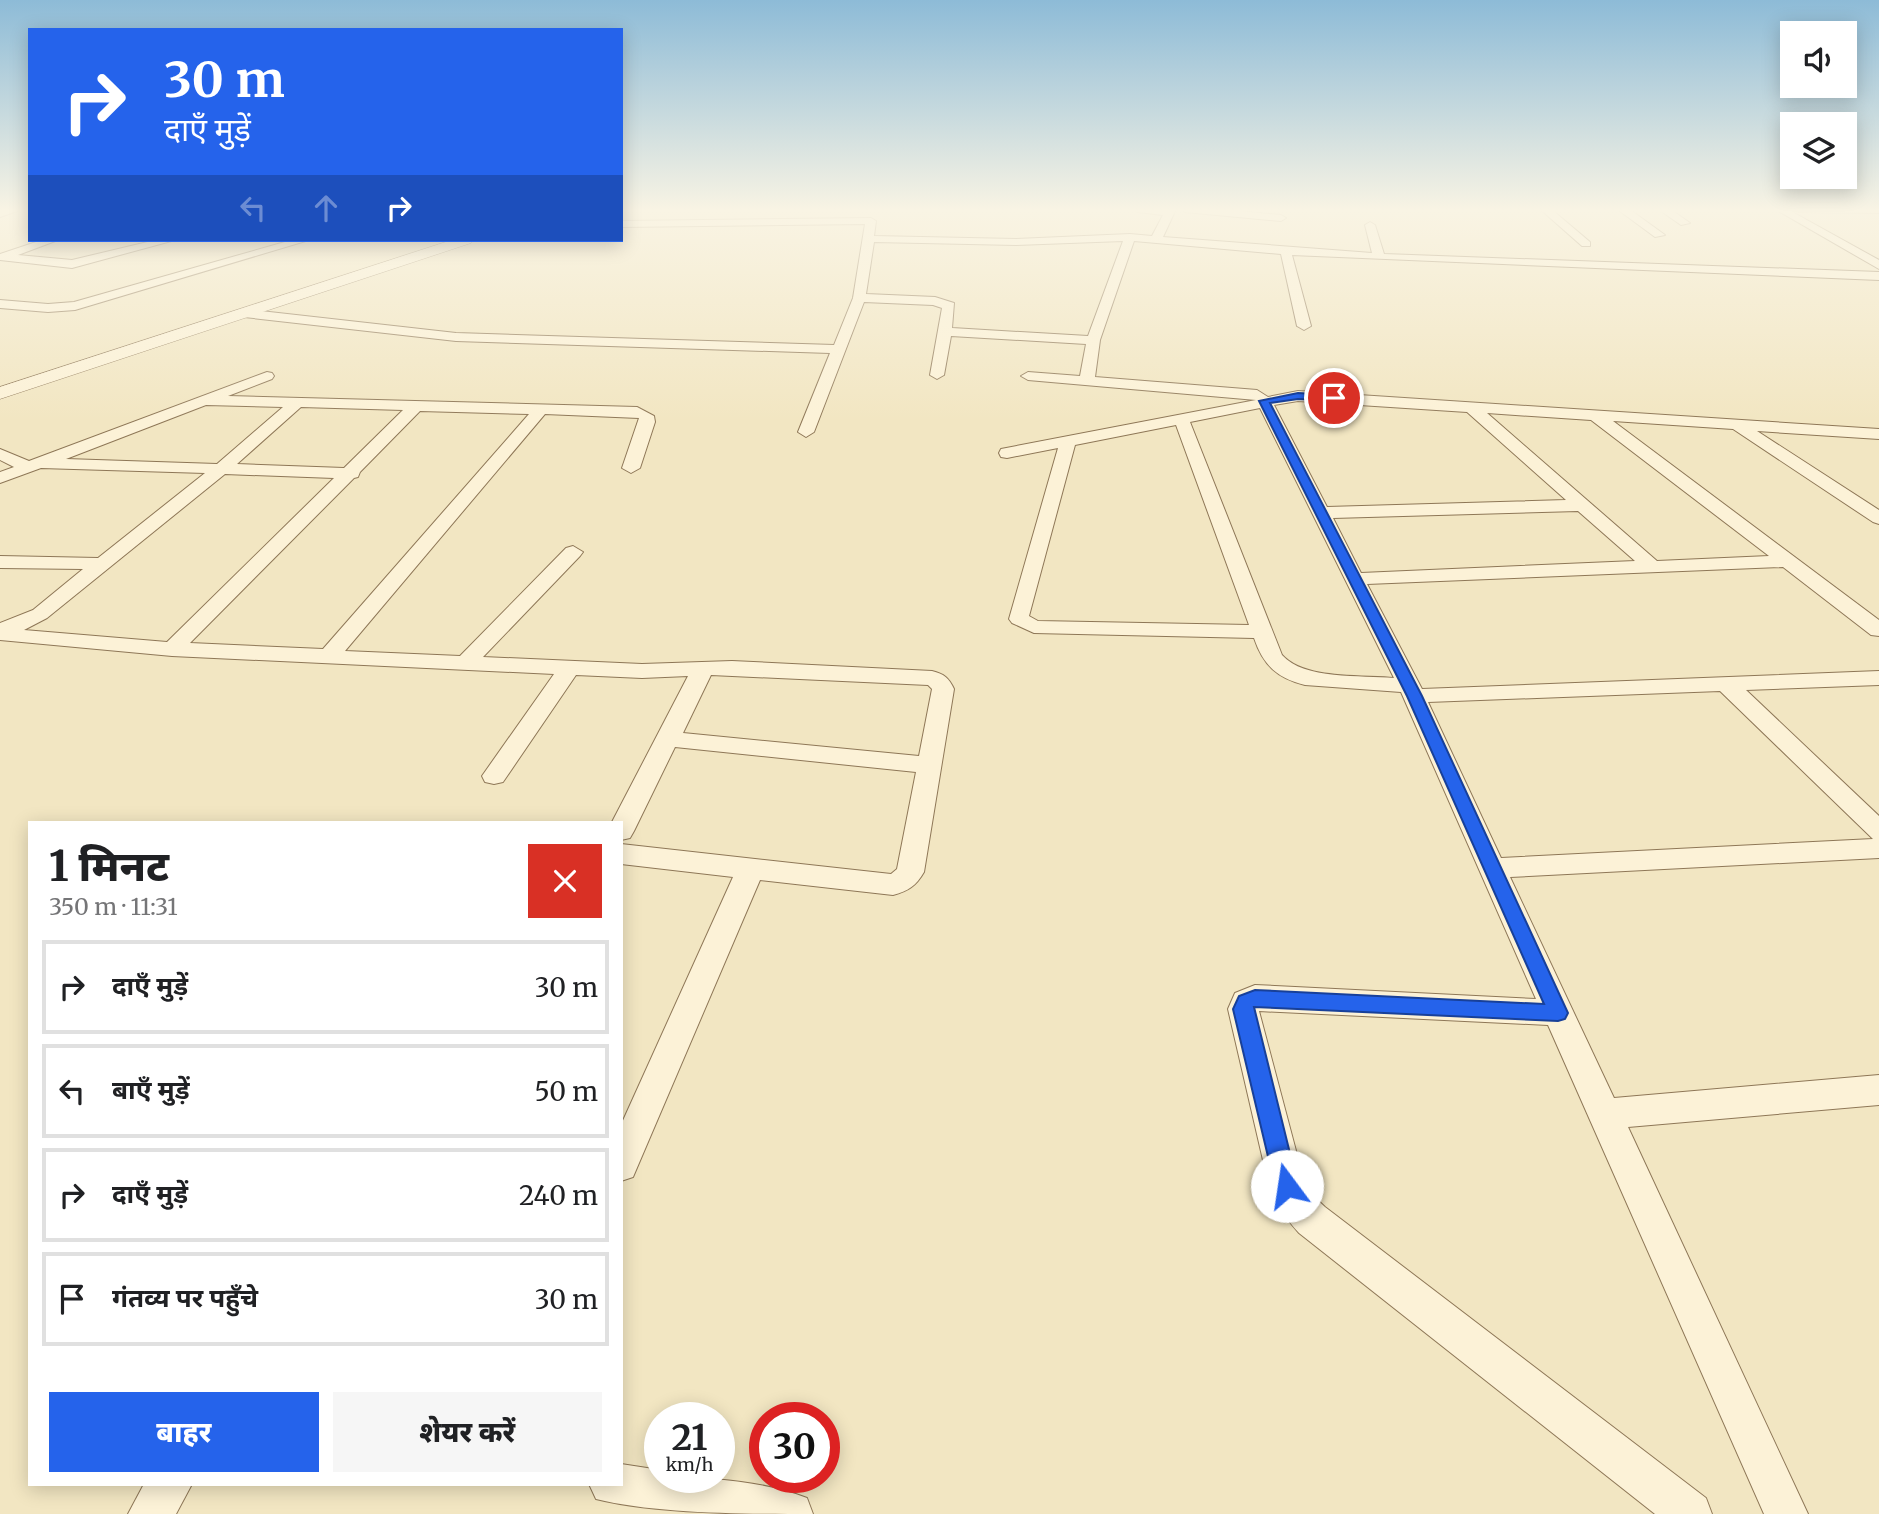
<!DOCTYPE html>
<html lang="hi">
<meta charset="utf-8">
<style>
:root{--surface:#fff;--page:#f6f6f6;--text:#202124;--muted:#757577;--line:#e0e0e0;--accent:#2563eb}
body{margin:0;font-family:Merriweather,"Noto Sans Devanagari",serif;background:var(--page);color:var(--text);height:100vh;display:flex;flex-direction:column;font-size:26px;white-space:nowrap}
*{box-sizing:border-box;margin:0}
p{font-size:23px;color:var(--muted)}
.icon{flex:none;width:38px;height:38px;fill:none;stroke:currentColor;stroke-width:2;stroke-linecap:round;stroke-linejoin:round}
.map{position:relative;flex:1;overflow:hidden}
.sheet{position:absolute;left:28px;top:821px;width:595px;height:665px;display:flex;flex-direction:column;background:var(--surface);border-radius:0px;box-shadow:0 4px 18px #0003}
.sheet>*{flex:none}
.guide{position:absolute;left:28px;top:28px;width:595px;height:214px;border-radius:0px;box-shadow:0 4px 18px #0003;background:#2563eb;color:#fff;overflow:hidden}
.tools{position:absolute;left:1780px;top:21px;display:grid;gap:14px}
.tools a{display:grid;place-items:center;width:77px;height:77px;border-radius:0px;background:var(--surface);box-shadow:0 4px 18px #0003;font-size:35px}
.speed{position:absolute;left:644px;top:1402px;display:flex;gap:14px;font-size:35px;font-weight:700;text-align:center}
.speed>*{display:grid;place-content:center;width:91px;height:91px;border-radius:50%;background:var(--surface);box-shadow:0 4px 18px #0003;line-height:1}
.speed small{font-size:18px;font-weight:400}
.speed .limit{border:10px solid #d22;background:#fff;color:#111}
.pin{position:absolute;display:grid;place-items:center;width:60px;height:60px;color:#fff;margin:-30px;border:4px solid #fff;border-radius:50%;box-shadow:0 2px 7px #0007}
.me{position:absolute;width:77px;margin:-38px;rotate:346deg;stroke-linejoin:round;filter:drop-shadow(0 0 5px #0008)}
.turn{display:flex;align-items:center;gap:24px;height:147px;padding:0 21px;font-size:32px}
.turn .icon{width:91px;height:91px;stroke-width:2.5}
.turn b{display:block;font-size:49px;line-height:60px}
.lanes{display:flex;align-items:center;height:66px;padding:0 21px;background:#0003;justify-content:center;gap:35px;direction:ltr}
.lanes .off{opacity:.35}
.round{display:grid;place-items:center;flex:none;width:74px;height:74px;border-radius:0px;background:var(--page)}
.overview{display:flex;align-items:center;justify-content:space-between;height:119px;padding:0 21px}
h1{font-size:42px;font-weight:800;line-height:52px}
.action{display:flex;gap:14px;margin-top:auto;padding:14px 21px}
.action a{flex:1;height:80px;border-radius:0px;background:var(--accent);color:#fff;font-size:28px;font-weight:800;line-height:80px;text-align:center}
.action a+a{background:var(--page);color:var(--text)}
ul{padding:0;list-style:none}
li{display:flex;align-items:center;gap:21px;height:94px;margin:0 14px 10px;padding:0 7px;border:4px solid var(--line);border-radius:0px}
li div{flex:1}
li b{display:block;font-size:26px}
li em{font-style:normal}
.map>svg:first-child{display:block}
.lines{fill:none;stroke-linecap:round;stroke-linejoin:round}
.minor-casing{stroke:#8e7757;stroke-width:2}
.tertiary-casing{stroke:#8e7757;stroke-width:1}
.minor{fill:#fcf2d7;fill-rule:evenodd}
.tertiary{fill:#fcf2d7;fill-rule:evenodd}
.route{fill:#2563eb;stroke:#184099;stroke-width:2}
</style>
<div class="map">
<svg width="1879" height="1514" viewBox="0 0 1879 1514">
<rect width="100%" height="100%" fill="#f2e6c2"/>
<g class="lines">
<!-- minor casing -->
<g class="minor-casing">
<g id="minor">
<path d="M7 209H23L0 217V211Z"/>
<path d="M1133 209H1176L1163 237 1372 253 1365 225 1370 222 1375 225 1384 254 1879 272V280L1292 255 1311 326 1304 330 1297 326 1281 254 1134 241 1100 340 1095 377 1257 390 1268 397 1298 391 1879 429V439L1757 431 1879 510V524L1873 522 1733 429 1613 421 1879 620V636L1871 635 1783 567 1367 584 1422 689 1879 671V685L1746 690 1879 816V858L1510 877 1614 1098 1879 1075V1105L1628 1127 1808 1514H1764L1548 1025 1259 1011 1304 1181 1310 1193 1325 1207 1706 1498 1712 1514H1655L1299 1233C1285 1218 1277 1204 1269 1186L1228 1009 1235 993 1255 985 1536 999 1401 692 1305 685C1277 678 1263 665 1254 638L1034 633 1012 623 1009 619 1058 448 1007 458 1001 457 999 453 1001 449 1256 400 1028 380 1021 376 1028 372 1080 376 1086 344 951 336 944 375 937 379 930 375 942 308 933 305 864 302 814 432 806 437 798 432 830 353 456 341 244 317 237 313 244 309 456 333 834 345 853 298 865 224 621 227V221L871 218 876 221 874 236 1016 239 1130 234 1152 236 1163 215 1138 212ZM1123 241 1088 336 952 328 954 303 935 297 866 294 874 242 1016 245ZM1298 401 1467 412 1566 500 1327 507 1274 405ZM1260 408 1394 678C1361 675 1304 680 1282 655L1190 422ZM1487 413 1591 420 1769 556 1657 561ZM1176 425 1249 625 1038 621 1029 616 1075 445ZM1578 511 1635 561 1361 573 1333 518ZM1720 691 1873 839 1501 858 1428 702Z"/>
<path d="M1180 209H1218L1281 215 1286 218 1281 221 1185 212Z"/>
<path d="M1540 209H1551L1590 242V246H1582Z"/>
<path d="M1617 209H1629L1665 235 1655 237Z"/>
<path d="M1658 209H1670L1690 223 1681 225Z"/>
<path d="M1775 209H1787L1879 260V269Z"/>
<path d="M1793 209H1879V213L1798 212Z"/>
<path d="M42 240H58L18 255 72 260 156 240H175L72 268 0 260V254Z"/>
<path d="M292 240H309L75 310 48 312 0 308V300L48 304 74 302Z"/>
<path d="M267 372 272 373 274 376 272 379 228 396 637 407 654 416 655 422 640 468 631 473 622 468 639 418 545 414 345 651 460 656 566 548 573 546 583 552 580 556 483 657 642 664 732 661 932 671C944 674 949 678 954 689L924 872C916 886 908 891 893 895L760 880 633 1177 621 1181V1125L733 877 621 864V844L891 874 897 869 916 772 675 747 634 831 630 838 621 840V822H612L688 676 642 678 576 675 503 782 494 784 485 782 482 776 554 674 172 656 0 640V623L33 610 83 569 0 568V556L98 558 205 473 41 468 0 483V472L14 467 0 460V449L29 461ZM206 405 283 407 217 464 66 459ZM301 407 403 410 344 468 237 464ZM420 411 529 414 323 649 190 643 354 478 358 477 360 472ZM225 474 334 478 167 642 24 630 47 618ZM711 675 928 685 932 689 919 756 683 733Z"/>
<path d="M621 1464 660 1470V1477C705 1477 764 1481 807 1498L813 1514C748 1514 656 1514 596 1499L589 1484H621Z"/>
<path d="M144 1484H192L176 1514H128Z"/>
</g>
</g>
<!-- tertiary casing -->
<g class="tertiary-casing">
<path id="tertiary" d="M452 240H473L471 243 0 399V387Z"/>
</g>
<!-- minor -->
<use href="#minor" class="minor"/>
<!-- tertiary -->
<use href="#tertiary" class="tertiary"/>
</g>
<!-- sky -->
<linearGradient id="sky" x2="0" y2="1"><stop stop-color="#8dbbd7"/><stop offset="0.5" stop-color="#f9f4e4"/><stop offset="1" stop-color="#f9f4e4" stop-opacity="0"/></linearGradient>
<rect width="1879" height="421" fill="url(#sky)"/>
<!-- route -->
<path class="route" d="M1298 393 1334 395 1339 398 1334 401 1298 399 1270 403 1422 696 1568 1013 1565 1019 1558 1021 1254 1007 1298 1186 1295 1194 1287 1197 1279 1194 1275 1186 1233 1009 1239 996 1255 990 1544 1004 1407 696 1259 401Z"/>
</svg>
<div class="tools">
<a><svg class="icon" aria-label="sound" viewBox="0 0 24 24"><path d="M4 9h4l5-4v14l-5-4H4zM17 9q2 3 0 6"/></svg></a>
<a><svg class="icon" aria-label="layers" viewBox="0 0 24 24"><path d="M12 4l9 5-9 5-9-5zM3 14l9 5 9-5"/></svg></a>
</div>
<div class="speed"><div>21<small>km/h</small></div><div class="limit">30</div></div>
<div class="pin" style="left:1334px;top:398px;background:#d93025"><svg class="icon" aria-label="arrive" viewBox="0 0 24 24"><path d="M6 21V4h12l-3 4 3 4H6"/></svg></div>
<svg class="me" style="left:1287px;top:1186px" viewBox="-20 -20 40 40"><circle r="19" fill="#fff"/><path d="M0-13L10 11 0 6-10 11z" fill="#2563eb"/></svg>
<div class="guide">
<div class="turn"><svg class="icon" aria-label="right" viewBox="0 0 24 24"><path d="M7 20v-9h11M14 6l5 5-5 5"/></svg><div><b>30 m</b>दाएँ मुड़ें</div></div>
<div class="lanes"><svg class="icon off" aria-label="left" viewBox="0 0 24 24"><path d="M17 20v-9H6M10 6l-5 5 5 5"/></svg><svg class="icon off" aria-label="ahead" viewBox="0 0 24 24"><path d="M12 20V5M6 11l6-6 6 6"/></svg><svg class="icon" aria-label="right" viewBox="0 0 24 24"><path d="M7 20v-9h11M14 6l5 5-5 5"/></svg></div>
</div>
<section class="sheet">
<div class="overview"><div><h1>1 मिनट</h1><p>350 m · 11:31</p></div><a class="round" style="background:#d93025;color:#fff"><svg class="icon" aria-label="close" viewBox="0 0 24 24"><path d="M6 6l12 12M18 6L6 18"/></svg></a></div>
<ul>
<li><svg class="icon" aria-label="right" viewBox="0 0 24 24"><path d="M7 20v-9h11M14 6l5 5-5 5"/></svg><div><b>दाएँ मुड़ें</b></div><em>30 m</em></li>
<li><svg class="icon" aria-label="left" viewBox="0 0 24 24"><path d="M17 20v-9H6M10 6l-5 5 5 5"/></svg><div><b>बाएँ मुड़ें</b></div><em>50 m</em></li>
<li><svg class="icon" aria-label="right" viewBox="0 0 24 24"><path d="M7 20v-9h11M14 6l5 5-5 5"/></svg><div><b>दाएँ मुड़ें</b></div><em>240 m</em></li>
<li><svg class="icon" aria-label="arrive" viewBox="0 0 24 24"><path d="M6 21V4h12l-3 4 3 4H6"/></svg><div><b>गंतव्य पर पहुँचे</b></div><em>30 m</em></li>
</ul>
<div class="action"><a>बाहर</a><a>शेयर करें</a></div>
</section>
</div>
